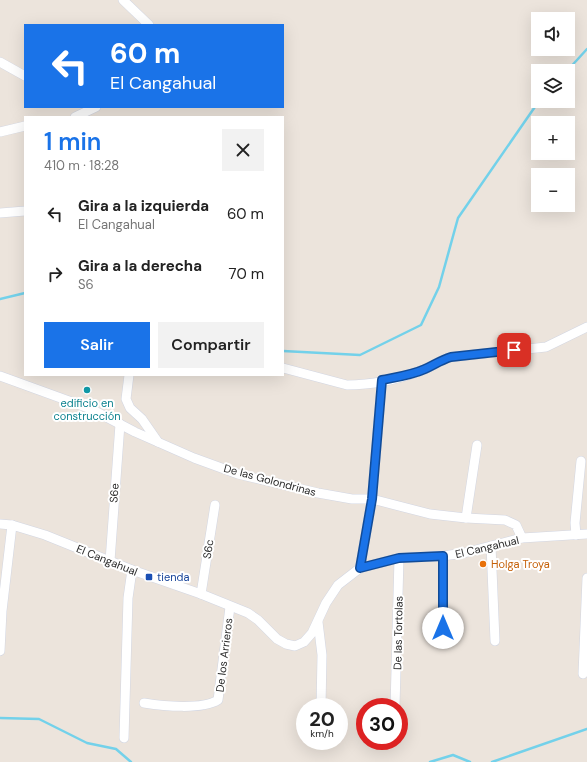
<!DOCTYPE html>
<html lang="es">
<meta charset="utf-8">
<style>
:root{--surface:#fff;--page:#f2f2f2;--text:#222;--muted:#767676;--accent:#1a73e8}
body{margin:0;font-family:"DM Sans",sans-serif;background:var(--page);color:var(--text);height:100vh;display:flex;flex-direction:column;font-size:15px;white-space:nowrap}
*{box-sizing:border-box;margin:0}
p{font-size:13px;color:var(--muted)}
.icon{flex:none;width:22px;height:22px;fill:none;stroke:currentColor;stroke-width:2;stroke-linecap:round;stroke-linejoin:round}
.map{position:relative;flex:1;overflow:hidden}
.details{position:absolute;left:24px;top:116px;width:260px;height:260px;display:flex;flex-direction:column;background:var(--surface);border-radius:0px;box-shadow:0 4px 16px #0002}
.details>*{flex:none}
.hud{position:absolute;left:24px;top:24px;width:260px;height:84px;border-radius:0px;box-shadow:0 4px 16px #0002;background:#1a73e8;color:#fff;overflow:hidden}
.buttons{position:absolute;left:531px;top:12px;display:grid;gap:8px}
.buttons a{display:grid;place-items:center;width:44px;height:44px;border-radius:0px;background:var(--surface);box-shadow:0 4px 16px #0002;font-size:20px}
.speed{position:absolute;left:296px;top:698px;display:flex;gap:8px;font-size:20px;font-weight:700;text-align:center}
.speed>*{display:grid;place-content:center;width:52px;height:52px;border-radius:50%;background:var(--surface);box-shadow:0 4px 16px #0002;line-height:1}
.speed small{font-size:10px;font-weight:400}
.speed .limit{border:6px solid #d22;background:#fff;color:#111}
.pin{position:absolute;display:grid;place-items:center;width:34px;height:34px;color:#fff;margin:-17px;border-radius:8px;box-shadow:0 2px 6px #0006}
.me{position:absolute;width:44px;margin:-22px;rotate:0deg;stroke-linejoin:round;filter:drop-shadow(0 0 3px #0008)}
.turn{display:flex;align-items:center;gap:14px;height:84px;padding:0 20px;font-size:18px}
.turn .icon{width:52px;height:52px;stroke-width:2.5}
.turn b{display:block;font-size:28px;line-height:34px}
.round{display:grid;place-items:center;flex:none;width:42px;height:42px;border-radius:0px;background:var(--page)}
.summary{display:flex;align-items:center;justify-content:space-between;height:68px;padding:0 20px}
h1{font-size:24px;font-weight:600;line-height:30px;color:var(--accent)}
.button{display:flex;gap:8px;margin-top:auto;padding:8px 20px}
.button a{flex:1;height:46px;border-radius:0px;background:var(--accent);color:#fff;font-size:16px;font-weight:600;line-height:46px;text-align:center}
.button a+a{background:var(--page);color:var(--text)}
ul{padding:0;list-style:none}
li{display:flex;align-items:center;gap:12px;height:60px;padding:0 20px}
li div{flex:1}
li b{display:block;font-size:15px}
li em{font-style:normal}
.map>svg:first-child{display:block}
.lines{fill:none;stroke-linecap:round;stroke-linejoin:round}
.stream{stroke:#73d1ea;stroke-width:2.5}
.minor-casing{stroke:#d2d6e2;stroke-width:10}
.minor{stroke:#fff;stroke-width:9}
.route-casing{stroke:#114b97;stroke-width:10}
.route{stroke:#1a73e8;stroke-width:7}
.culture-dot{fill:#0f9aa8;stroke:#fff;stroke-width:1.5}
.food-dot{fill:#e8710a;stroke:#fff;stroke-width:1.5}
.transit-dot{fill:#1a4fb4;stroke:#fff;stroke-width:1.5}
.labels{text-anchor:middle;stroke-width:4;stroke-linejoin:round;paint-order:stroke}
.culture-label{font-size:11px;fill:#0d838f;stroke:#fff}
.street-label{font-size:11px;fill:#2a2a2a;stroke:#fff}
.food-label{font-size:11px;fill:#c56008;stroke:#fff;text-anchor:start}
.transit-label{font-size:11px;fill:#164399;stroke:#fff;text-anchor:start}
</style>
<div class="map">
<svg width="587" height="762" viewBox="0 0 587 762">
<rect width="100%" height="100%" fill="#ece4dc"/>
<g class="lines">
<!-- stream -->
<g class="stream">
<path d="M567 71 587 49"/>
<path d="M0 299 25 293"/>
<path d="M283 351 360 355 421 325 439 287 458 218 539 101"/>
<path d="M0 718 39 719 87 743 116 749 131 762"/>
<path d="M430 762 453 755 470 762"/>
<path d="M492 762 587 729"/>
</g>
<!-- minor casing -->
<g class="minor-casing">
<g id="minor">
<path d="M123 0 149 25"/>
<path d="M0 62 25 76"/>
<path d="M75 117 96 107"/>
<path d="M0 132 25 126"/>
<path d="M0 213 25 211"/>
<path d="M283 368 347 385C372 385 399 379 423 370 433 366 440 360 451 357L546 347 587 327"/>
<path d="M129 375 126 399 130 408 142 419 158 442"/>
<path d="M0 376 91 409 135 432 194 458 238 474 318 493 352 499H372L430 514 466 518 505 520 516 525 522 538"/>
<path d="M466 518 477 445"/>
<path d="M0 524 12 525 45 535 132 570 201 594 248 613 258 620 277 639 286 644 295 646 304 642 312 633 326 603 338 585 360 568 399 558 443 556 464 553 522 538 587 534"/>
<path d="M576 535 575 523 581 461"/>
<path d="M491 546 495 641"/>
<path d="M443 556V643"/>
<path d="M110 561 120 424"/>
<path d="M360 568 372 499 382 380"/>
<path d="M201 594 215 505"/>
<path d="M318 622 322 655 321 707"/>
<path d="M0 651 2 611 12 525"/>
<path d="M583 674 587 578"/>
<path d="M144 703C163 706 202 710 218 700L230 607"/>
<path d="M395 707 399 558"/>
<path d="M124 738 128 598 132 570"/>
</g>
</g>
<!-- minor -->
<use href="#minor" class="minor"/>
</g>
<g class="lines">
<!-- route casing -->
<g class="route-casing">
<path id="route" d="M443 628V556L399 558 360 568 372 499 382 380C397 377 412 375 425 369 434 365 441 360 451 357L514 350"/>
</g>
<!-- route -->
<use href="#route" class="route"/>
</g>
<!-- markers -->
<circle class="culture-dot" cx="87" cy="390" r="4"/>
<circle class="food-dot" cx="483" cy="564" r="4"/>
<rect class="transit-dot" x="145" y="573" width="8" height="8" rx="2"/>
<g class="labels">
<!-- culture labels -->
<g class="culture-label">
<text x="87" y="407">edificio en<tspan x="87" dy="13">construcción</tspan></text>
</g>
<!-- street labels -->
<g class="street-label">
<text transform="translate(270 480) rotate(15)" y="4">De las Golondrinas</text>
<text transform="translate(114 493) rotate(-86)" y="4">S6e</text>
<text transform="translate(487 547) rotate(-13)" y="4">El Cangahual</text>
<text transform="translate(208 549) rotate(-81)" y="4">S6c</text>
<text transform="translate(107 560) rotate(22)" y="4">El Cangahual</text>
<text transform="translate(398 633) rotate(-89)" y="4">De las Tortolas</text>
<text transform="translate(224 655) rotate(-83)" y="4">De los Arrieros</text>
</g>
<!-- food labels -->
<g class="food-label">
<text x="491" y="568">Holga Troya</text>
</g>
<!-- transit labels -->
<g class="transit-label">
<text x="157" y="581">tienda</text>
</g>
</g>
</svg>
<div class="buttons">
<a><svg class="icon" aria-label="sound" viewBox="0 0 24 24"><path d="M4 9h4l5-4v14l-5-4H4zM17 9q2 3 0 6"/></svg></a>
<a><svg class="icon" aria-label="layers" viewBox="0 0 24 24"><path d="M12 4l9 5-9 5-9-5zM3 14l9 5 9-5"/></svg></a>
<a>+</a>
<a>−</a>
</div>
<div class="speed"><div>20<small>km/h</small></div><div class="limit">30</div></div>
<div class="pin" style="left:514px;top:350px;background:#d93025"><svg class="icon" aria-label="arrive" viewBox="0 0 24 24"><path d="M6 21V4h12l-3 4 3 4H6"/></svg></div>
<svg class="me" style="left:443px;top:628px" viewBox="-20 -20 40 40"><circle r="19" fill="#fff"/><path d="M0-13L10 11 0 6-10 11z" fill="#1a73e8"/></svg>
<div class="hud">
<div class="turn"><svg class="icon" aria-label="left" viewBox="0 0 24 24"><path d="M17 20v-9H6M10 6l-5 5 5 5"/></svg><div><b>60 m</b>El Cangahual</div></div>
</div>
<section class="details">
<div class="summary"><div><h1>1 min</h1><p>410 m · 18:28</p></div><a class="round"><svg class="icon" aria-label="close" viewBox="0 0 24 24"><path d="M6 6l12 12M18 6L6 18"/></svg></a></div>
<ul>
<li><svg class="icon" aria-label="left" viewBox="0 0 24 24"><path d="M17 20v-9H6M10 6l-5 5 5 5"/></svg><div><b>Gira a la izquierda</b><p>El Cangahual</p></div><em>60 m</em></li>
<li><svg class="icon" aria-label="right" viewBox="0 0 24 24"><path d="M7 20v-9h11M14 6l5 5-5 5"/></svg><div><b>Gira a la derecha</b><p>S6</p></div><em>70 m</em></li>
</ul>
<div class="button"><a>Salir</a><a>Compartir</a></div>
</section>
</div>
